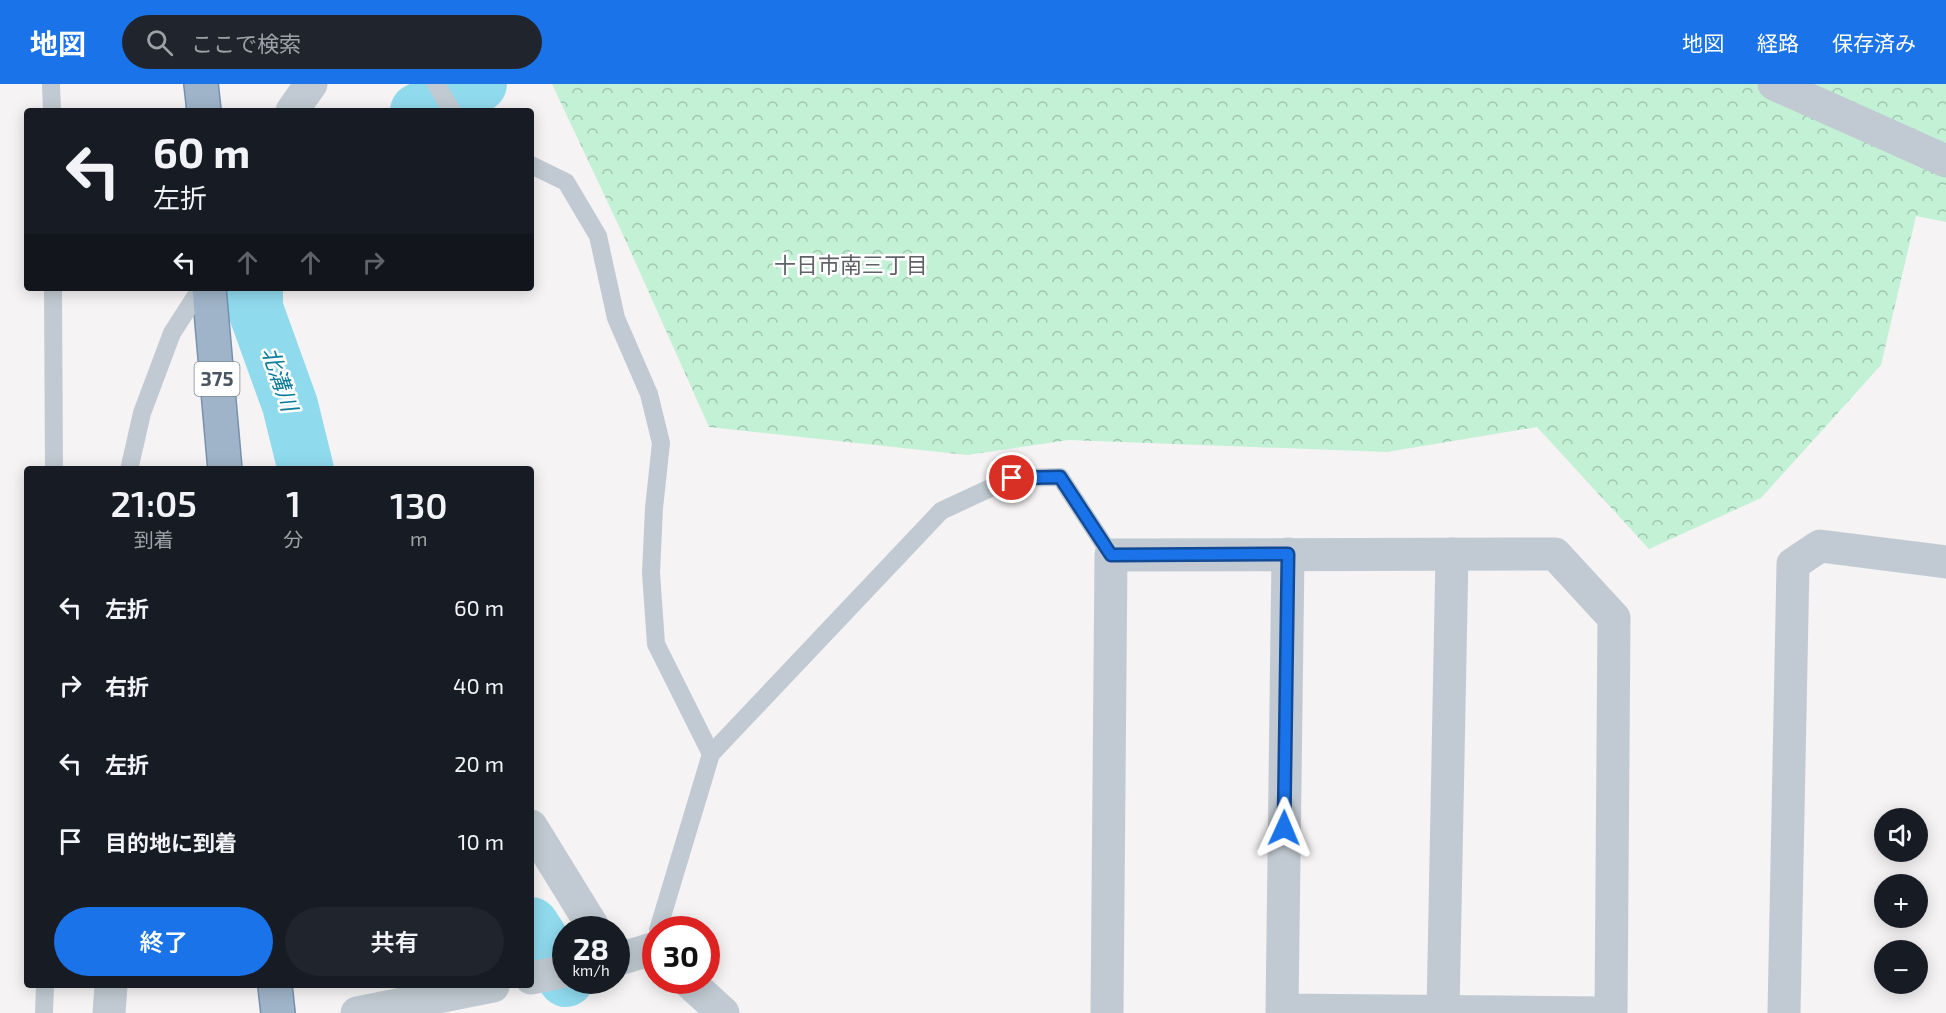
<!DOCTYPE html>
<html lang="ja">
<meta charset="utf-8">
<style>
:root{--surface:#171b24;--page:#20242c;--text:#f1f3f6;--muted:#9ea1a6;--accent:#1a73e8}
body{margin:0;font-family:"Exo 2","Noto Sans JP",sans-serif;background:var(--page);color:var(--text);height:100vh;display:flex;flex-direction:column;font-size:22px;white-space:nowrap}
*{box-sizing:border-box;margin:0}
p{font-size:20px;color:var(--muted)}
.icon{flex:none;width:33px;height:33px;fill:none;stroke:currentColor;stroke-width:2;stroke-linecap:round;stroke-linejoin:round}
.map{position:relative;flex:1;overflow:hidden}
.panel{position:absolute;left:24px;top:382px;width:510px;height:522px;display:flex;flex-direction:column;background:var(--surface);border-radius:6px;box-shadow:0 3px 15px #0003}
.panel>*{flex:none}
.guide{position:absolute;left:24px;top:24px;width:510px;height:183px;border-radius:6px;box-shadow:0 3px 15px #0003;background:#171b24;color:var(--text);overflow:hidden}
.buttons{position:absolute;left:1874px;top:724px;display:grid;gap:12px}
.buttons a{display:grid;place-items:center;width:54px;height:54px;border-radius:50%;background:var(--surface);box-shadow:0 3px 15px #0003;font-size:30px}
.speed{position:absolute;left:552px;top:832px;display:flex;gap:12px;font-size:30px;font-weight:700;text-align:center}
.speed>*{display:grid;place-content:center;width:78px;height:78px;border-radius:50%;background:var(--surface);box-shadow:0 3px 15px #0003;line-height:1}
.speed small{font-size:15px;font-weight:400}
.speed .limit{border:9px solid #d22;background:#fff;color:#111}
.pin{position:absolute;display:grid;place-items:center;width:51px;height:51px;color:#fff;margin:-26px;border:3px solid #fff;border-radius:50%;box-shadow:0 2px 6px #0007}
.me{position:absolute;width:66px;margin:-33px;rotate:1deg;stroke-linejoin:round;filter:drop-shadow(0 0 4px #0008)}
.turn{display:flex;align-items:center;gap:21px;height:126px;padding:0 30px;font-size:27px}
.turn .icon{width:78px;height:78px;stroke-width:2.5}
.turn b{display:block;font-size:42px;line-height:51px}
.lanes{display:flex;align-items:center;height:57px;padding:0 30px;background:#0003;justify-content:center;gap:30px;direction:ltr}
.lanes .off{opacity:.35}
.eta{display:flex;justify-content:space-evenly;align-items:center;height:102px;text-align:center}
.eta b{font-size:36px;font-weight:600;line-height:42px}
.cta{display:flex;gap:12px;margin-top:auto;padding:12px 30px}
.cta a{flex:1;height:69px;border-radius:36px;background:var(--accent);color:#fff;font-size:24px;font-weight:600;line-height:69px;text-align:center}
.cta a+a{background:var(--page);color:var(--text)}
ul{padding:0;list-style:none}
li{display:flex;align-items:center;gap:18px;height:78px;padding:0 30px}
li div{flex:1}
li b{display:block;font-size:22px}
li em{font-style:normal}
header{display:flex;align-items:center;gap:36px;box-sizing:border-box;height:84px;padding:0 30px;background:var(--accent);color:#fff}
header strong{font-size:28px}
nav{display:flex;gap:33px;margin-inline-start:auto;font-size:21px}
.search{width:420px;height:54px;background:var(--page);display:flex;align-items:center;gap:15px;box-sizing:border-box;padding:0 21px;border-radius:33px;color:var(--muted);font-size:22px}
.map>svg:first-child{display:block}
.forest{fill:url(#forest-crowns)}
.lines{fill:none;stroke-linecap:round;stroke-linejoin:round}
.river{stroke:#90daee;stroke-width:56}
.trunk-casing{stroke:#7690ad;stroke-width:36}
.service{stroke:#c1cad2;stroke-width:18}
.minor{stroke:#c1cad2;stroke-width:33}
.trunk{stroke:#9fb4c9;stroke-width:33}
.route-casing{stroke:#114b97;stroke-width:15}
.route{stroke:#1a73e8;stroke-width:10}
.labels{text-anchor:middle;stroke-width:5;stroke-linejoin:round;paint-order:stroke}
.shield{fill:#fff;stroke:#808990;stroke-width:1.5}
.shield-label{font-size:20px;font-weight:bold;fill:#4a5661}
.neighbourhood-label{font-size:22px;fill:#5f6368;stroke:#fff}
.water-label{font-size:22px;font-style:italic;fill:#0c7c9b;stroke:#fff}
</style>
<header>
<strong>地図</strong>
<div class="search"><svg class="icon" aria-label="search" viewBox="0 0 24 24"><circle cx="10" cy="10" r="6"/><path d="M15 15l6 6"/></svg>ここで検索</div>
<nav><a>地図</a><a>経路</a><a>保存済み</a></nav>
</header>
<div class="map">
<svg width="1946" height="929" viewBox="0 0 1946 929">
<defs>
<pattern id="forest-crowns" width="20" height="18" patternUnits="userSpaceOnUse" patternTransform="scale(1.5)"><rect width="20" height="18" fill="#c3f1d5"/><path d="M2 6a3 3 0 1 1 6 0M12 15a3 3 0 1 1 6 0" fill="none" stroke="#a0c6b0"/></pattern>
</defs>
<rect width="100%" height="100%" fill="#f5f3f3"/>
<!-- forest -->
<path class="forest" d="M552 0H1946V138L1916 132 1881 281 1761 414 1649 465 1537 343 1387 368 1069 356 967 371 709 343 625 155Z"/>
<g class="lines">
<!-- river -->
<g class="river">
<path d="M418 27 479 0"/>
<path d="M255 204V224L290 321 306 386"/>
<path d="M531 841 566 895"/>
</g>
<!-- trunk casing -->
<g class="trunk-casing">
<g id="trunk">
<path d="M201 0 204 27"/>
<path d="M209 204 225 386"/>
<path d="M275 902 278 929"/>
</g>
</g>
<!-- service -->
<g class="service">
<path d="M51 0 52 27"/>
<path d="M436 0 452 27"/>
<path d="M531 81 566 98 598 152 616 234 649 310 661 359 654 424 651 489 656 560 711 670"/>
<path d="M53 204 54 386"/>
<path d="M129 386 142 329 172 249 201 204"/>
<path d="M658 846 711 670 941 427 1012 394 1060 393 1111 471"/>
<path d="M44 929 45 902"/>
</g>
<!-- minor -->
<g class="minor">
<path d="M1774 0 1946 77"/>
<path d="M292 27 311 0"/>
<path d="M1288 470 1282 926 1602 929"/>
<path d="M531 742 595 846"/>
<path d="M616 876 652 865 656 868"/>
<path d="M531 894 566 887"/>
<path d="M688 897 723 929"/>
<path d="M1443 928 1452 470"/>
<path d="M109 929 111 902"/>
<path d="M357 929 493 902"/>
<path d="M1107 929 1111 471 1555 470 1614 534 1611 929"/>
<path d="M1784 929 1793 480 1820 462 1946 478"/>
</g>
<!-- trunk -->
<use href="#trunk" class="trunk"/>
</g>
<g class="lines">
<!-- route casing -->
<g class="route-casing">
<path id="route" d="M1012 394 1060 393 1111 471 1288 470 1284 744"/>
</g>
<!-- route -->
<use href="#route" class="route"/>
</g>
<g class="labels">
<!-- shield labels -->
<rect class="shield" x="194.5" y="278" width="45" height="34" rx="4.5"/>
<g class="shield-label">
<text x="217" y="302">375</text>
</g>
<!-- neighbourhood labels -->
<g class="neighbourhood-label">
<text x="851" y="189">十日市南三丁目</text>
</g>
<!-- water labels -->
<g class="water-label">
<text transform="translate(280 295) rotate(71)" y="8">北溝川</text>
</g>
</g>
</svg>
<div class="buttons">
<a><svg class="icon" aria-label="sound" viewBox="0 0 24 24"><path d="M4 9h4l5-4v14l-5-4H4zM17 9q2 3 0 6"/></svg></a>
<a>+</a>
<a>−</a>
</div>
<div class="speed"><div>28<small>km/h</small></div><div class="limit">30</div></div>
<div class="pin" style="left:1012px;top:394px;background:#d93025"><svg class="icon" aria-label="arrive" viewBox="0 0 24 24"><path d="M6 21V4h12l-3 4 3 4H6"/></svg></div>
<svg class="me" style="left:1284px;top:744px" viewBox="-20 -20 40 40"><path d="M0-17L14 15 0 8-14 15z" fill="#1a73e8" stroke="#fff" stroke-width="4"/></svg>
<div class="guide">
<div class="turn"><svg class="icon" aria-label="left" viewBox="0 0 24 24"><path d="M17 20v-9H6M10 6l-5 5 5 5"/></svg><div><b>60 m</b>左折</div></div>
<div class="lanes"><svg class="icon" aria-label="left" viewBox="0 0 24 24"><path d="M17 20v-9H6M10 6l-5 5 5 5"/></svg><svg class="icon off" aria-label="ahead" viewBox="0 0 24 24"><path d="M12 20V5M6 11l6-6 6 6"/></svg><svg class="icon off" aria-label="ahead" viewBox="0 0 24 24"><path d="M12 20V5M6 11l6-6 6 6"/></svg><svg class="icon off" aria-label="right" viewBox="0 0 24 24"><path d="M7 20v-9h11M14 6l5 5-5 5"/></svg></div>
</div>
<section class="panel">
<div class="eta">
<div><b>21:05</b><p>到着</p></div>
<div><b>1</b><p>分</p></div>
<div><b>130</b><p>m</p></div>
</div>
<ul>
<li><svg class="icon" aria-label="left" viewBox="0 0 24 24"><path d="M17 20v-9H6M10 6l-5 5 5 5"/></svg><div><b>左折</b></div><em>60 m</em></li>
<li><svg class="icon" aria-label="right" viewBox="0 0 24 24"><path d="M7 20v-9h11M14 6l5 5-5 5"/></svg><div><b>右折</b></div><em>40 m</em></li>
<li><svg class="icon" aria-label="left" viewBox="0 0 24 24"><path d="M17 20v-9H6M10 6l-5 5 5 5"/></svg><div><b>左折</b></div><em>20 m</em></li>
<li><svg class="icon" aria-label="arrive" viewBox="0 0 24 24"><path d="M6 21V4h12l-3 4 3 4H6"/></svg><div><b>目的地に到着</b></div><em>10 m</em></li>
</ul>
<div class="cta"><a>終了</a><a>共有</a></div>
</section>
</div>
